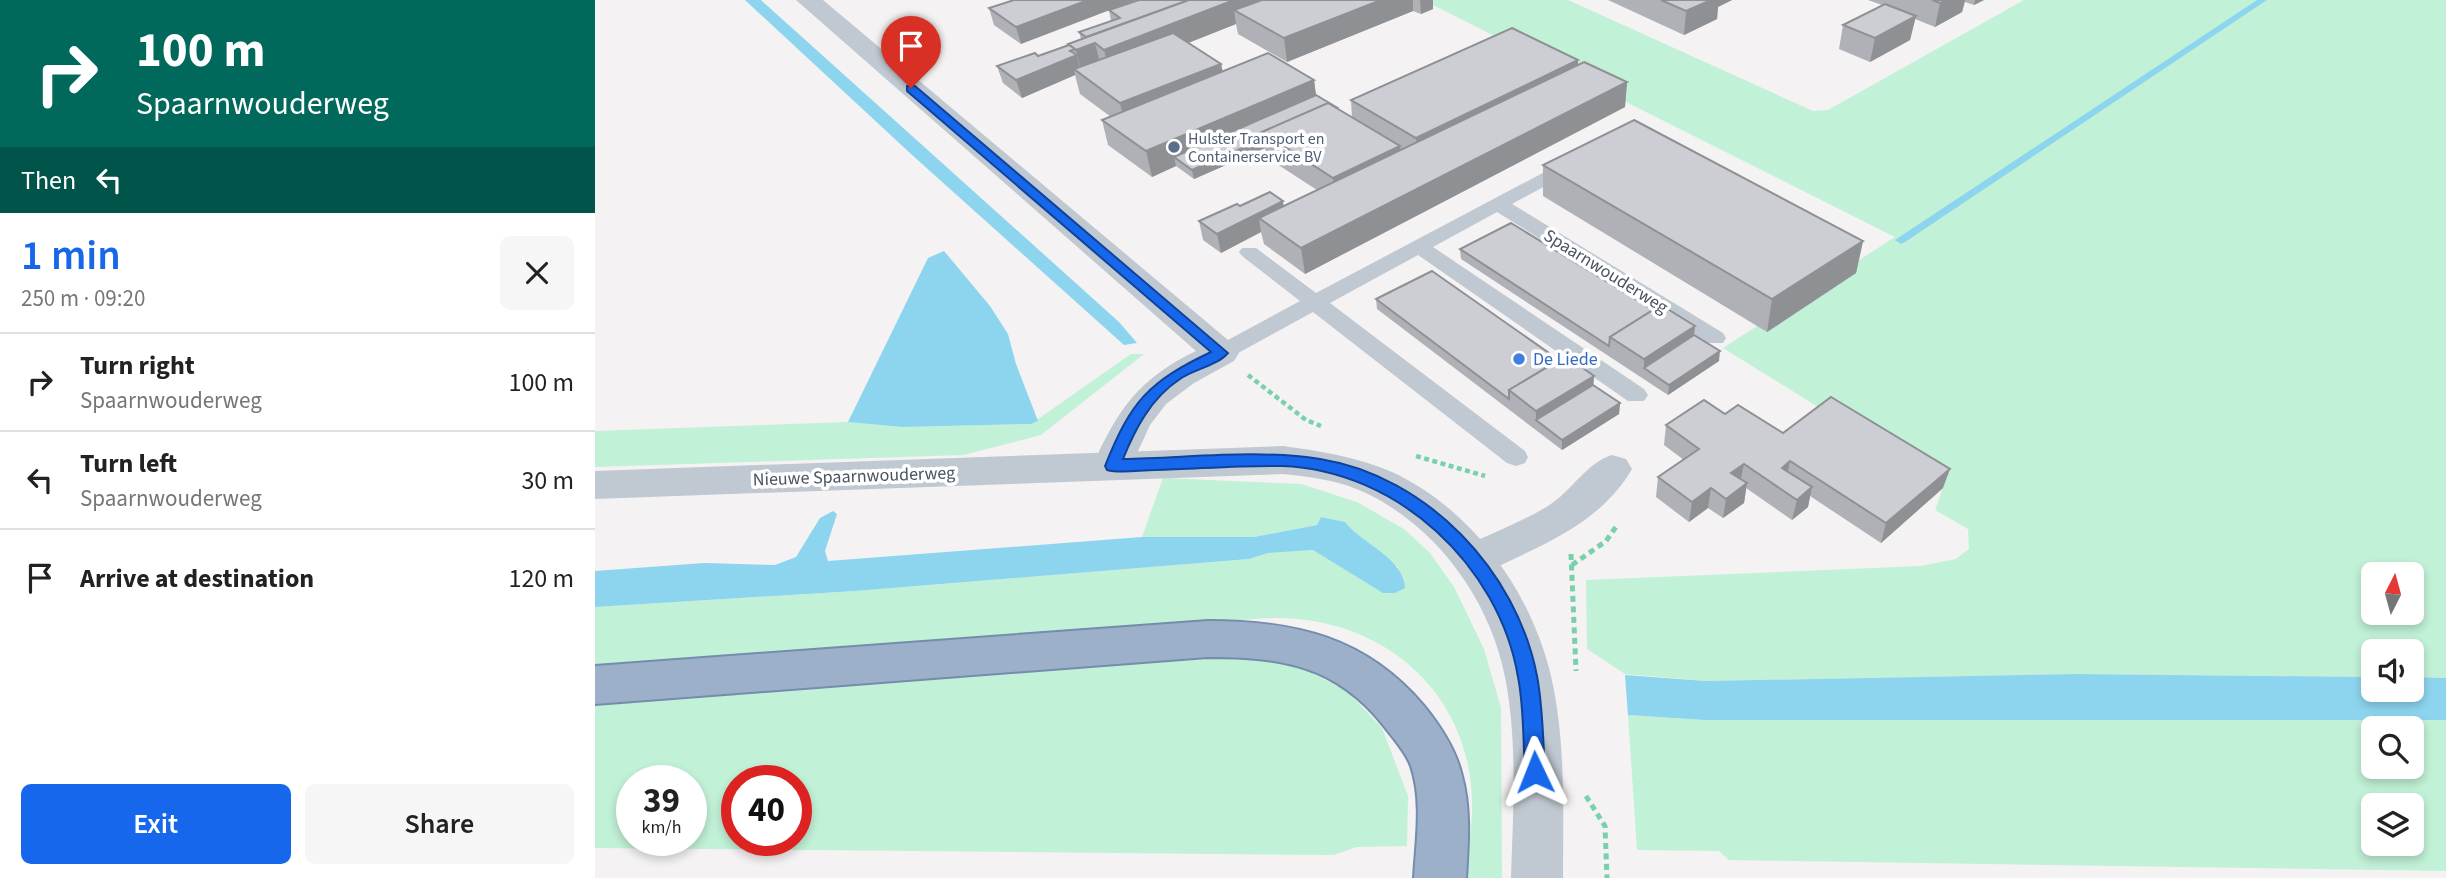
<!DOCTYPE html>
<meta charset="utf-8">
<style>
:root{--surface:#fff;--page:#f6f6f6;--text:#222;--muted:#767676;--line:#e0e0e0;--accent:#1667eb}
body{margin:0;font-family:"Source Sans 3",sans-serif;background:var(--page);color:var(--text);height:100vh;display:flex;flex-direction:column;font-size:26px;white-space:nowrap}
*{box-sizing:border-box;margin:0}
p{font-size:23px;color:var(--muted)}
.icon{flex:none;width:38px;height:38px;fill:none;stroke:currentColor;stroke-width:2;stroke-linecap:round;stroke-linejoin:round}
.map{position:relative;flex:1;overflow:hidden}
.drawer{display:flex;flex-direction:column;background:var(--surface);width:595px}
.drawer>*{flex:none}
.banner{background:#00695c;color:#fff;overflow:hidden}
.needle{width:46px;rotate:6deg}
.fabs{position:absolute;left:1766px;top:562px;display:grid;gap:14px}
.fabs a{display:grid;place-items:center;width:63px;height:63px;border-radius:10px;background:var(--surface);box-shadow:0 4px 10px #0003;font-size:35px}
.speed{position:absolute;left:21px;top:765px;display:flex;gap:14px;font-size:35px;font-weight:700;text-align:center}
.speed>*{display:grid;place-content:center;width:91px;height:91px;border-radius:50%;background:var(--surface);box-shadow:0 4px 10px #0003;line-height:1}
.speed small{font-size:18px;font-weight:400}
.speed .limit{border:10px solid #d22;background:#fff;color:#111}
.pin{position:absolute;display:grid;place-items:center;width:60px;height:60px;color:#fff;margin:-72px -30px;border-radius:50% 50% 50% 0;rotate:-45deg;box-shadow:0 0 7px #0007}
.pin .icon{rotate:45deg}
.me{position:absolute;width:77px;margin:-38px;rotate:358deg;stroke-linejoin:round;filter:drop-shadow(0 0 5px #0008)}
.turn{display:flex;align-items:center;gap:24px;height:147px;padding:0 21px;font-size:32px}
.turn .icon{width:91px;height:91px;stroke-width:2.5}
.turn b{display:block;font-size:49px;line-height:60px}
.then{display:flex;align-items:center;height:66px;padding:0 21px;background:#0003;gap:14px;font-size:26px}
.round{display:grid;place-items:center;flex:none;width:74px;height:74px;border-radius:10px;background:var(--page)}
.summary{display:flex;align-items:center;justify-content:space-between;height:119px;padding:0 21px}
h1{font-size:42px;font-weight:600;line-height:52px;color:var(--accent)}
.action{display:flex;gap:14px;margin-top:auto;padding:14px 21px}
.action a{flex:1;height:80px;border-radius:10px;background:var(--accent);color:#fff;font-size:28px;font-weight:600;line-height:80px;text-align:center}
.action a+a{background:var(--page);color:var(--text)}
ul{padding:0;list-style:none}
li{display:flex;align-items:center;gap:21px;height:98px;padding:0 21px;border-top:2px solid var(--line)}
li div{flex:1}
li b{display:block;font-size:26px}
li em{font-style:normal}
main{display:flex;flex:1;min-height:0}
.map>svg:first-child{display:block}
.green{fill:#c1f1d6;fill-rule:evenodd}
.water{fill:#8dd5ef}
.lines{fill:none;stroke-linecap:round;stroke-linejoin:round}
.stream{fill:#8dd5ef;fill-rule:evenodd}
.trunk-casing{stroke:#748cad;stroke-width:4}
.path-far1{stroke:#78d1aa;stroke-width:4.5;stroke-dasharray:5 3.5;stroke-linecap:butt}
.path{stroke:#78d1aa;stroke-width:5;stroke-dasharray:6 4.5;stroke-linecap:butt}
.service{fill:#c0c8d1;fill-rule:evenodd}
.minor{fill:#c0c8d1;fill-rule:evenodd}
.tertiary{fill:#c0c8d1;fill-rule:evenodd}
.trunk{fill:#9db0c9;fill-rule:evenodd}
.wall{fill:#afb1b6}
.shaded-wall{fill:#8f9094}
.building{fill:#ccced4;stroke:#8f9094;stroke-width:2}
.route{fill:#1667eb;stroke:#0e4399;stroke-width:2}
.service-dot{fill:#5c6f8a;stroke:#fff;stroke-width:2.5}
.shop-dot{fill:#3f7fe0;stroke:#fff;stroke-width:2.5}
.labels{text-anchor:middle;stroke-width:7;stroke-linejoin:round;paint-order:stroke}
.far-service-label{font-size:16px;fill:#4e5e75;stroke:#fff;text-anchor:start}
.street-label{font-size:18px;fill:#495460;stroke:#fff}
.shop-label{font-size:18px;fill:#366cbe;stroke:#fff;text-anchor:start}
</style>
<main>
<section class="drawer">
<div class="banner">
<div class="turn"><svg class="icon" aria-label="right" viewBox="0 0 24 24"><path d="M7 20v-9h11M14 6l5 5-5 5"/></svg><div><b>100 m</b>Spaarnwouderweg</div></div>
<div class="then">Then<svg class="icon" aria-label="left" viewBox="0 0 24 24"><path d="M17 20v-9H6M10 6l-5 5 5 5"/></svg></div>
</div>
<div class="summary"><div><h1>1 min</h1><p>250 m · 09:20</p></div><a class="round"><svg class="icon" aria-label="close" viewBox="0 0 24 24"><path d="M6 6l12 12M18 6L6 18"/></svg></a></div>
<ul>
<li><svg class="icon" aria-label="right" viewBox="0 0 24 24"><path d="M7 20v-9h11M14 6l5 5-5 5"/></svg><div><b>Turn right</b><p>Spaarnwouderweg</p></div><em>100 m</em></li>
<li><svg class="icon" aria-label="left" viewBox="0 0 24 24"><path d="M17 20v-9H6M10 6l-5 5 5 5"/></svg><div><b>Turn left</b><p>Spaarnwouderweg</p></div><em>30 m</em></li>
<li><svg class="icon" aria-label="arrive" viewBox="0 0 24 24"><path d="M6 21V4h12l-3 4 3 4H6"/></svg><div><b>Arrive at destination</b></div><em>120 m</em></li>
</ul>
<div class="action"><a>Exit</a><a>Share</a></div>
</section>
<div class="map">
<svg width="1851" height="878" viewBox="0 0 1851 878">
<rect width="100%" height="100%" fill="#f4f2f2"/>
<!-- green -->
<g class="green">
<path d="M828 0H973L1218 111 1233 110 1429 0H1851V678L1817 677 1816 651H1778V677L1481 674 1111 681 1030 674 992 649 991 580 1326 566 1361 559 1374 549 1373 529 1340 510 1349 485 1128 348 1300 237ZM1778 574H1816V612H1778Z"/>
<path d="M536 354H549L446 435 368 455 0 467V431L253 422 307 427 436 424Z"/>
<path d="M568 478 706 484 762 502 809 529 835 553 859 587 889 649 906 708 907 878H861C865 867 872 855 874 843 892 735 831 644 724 622 680 613 635 621 591 628L0 672V607L260 591 654 559 676 552 718 550 745 566 804 568 760 534 750 522 726 517 722 525 659 537H547Z"/>
<path d="M613 659H662L705 667 752 691 787 728 813 796 812 846 762 847 739 855 0 848V701ZM37 780H96V840H37ZM142 780H201V840H142Z"/>
<path d="M1033 715 1109 720H1851V871L1134 860 1124 851 1042 850ZM1778 728H1816V766H1778ZM1778 805H1816V844H1778Z"/>
</g>
<!-- water -->
<g class="water">
<path d="M150 0H166L524 322 542 343 529 345 316 154Z"/>
<path d="M349 251 395 306 413 334 421 364 443 421 436 424 307 427 253 422 333 258Z"/>
<path d="M238 511 242 514 230 551 233 561 547 537H659L722 525 726 517 750 522C767 544 809 558 810 588L800 593H788L718 550 673 553 654 559 260 591 0 607V571L109 563 180 565 201 557 225 518Z"/>
<path d="M1481 674 1778 677V690H1816L1817 677 1851 678V720H1109L1033 715 1030 675 1111 681Z"/>
</g>
<g class="lines">
<!-- stream -->
<path class="stream" d="M1662 0H1672L1310 242 1306 244 1300 240Z"/>
<!-- trunk casing -->
<g class="trunk-casing">
<path id="trunk" d="M613 621C700 621 771 637 829 706 846 727 861 750 867 776 876 809 873 844 871 878H819C821 842 828 801 816 766 811 752 798 738 789 726 741 665 686 657 613 657L0 704V666Z"/>
</g>
<!-- path-far1 -->
<g class="path-far1">
<path d="M653 375 711 420 726 426"/>
<path d="M821 456 890 476"/>
</g>
<!-- path -->
<g class="path">
<path d="M976 554 981 671"/>
<path d="M977 565 1011 541 1023 524"/>
<path d="M991 796 1010 826 1012 878"/>
</g>
<!-- service -->
<path class="service" d="M976 158 985 164 983 168 917 204 1128 333 1131 338 1128 343H1112L902 212 838 247 1049 389 1053 395 1049 401H1033L823 255 735 303 930 451 933 457 930 463 921 466 912 463 718 312 634 358H618L615 353 618 348 705 301 647 256 644 252 647 248H661L721 293Z"/>
<!-- minor -->
<g class="minor">
<path d="M201 0H228L639 345 644 353 639 361 599 383 571 404 555 425 532 475 518 479 504 475 498 465C523 408 545 378 601 351Z"/>
<path d="M1017 455 1031 459 1037 469C1005 524 947 545 893 571L878 576 863 571 857 560 863 549C893 535 925 523 953 506 977 491 991 463 1017 455Z"/>
</g>
<!-- tertiary -->
<path class="tertiary" d="M688 446C725 451 762 457 797 472 877 509 936 591 956 676 971 741 968 811 968 878H916C918 811 923 743 910 677 894 594 832 513 751 485 731 479 709 476 688 474L0 499V471Z"/>
<!-- trunk -->
<use href="#trunk" class="trunk"/>
</g>
<!-- wall -->
<g class="wall">
<path d="M419 0 426 44 399 25 394 8Z"/>
<path d="M544 0H838V9L826 14 818 11 692 62 643 34 641 24 593 43 626 64 628 72 719 80 721 95 757 118 756 100 983 60V64L1032 82 1030 107 710 274 669 244 666 232 626 253 608 240 604 221 645 206 688 201V207L722 190 671 157 670 148 599 179 581 166 557 177 513 145 507 120 516 117 485 94 480 75 427 98 408 83 402 66 443 56 486 39 484 32 516 21 514 10Z"/>
<path d="M1013 0H1137L1123 7 1122 19 1089 35Z"/>
<path d="M1273 0H1389L1379 5 1370 2 1367 12 1340 27 1320 19 1315 40 1275 62 1244 49 1248 25 1287 5Z"/>
<path d="M948 165 1268 241 1261 273 1172 332 948 196Z"/>
<path d="M865 249 1058 310 1100 326 1099 335 1124 361 1073 395 866 259Z"/>
<path d="M781 299 964 360 999 376 998 385 1025 403 1024 414 967 450 782 309Z"/>
<path d="M1130 414 1188 433 1348 488 1286 543 1215 496 1213 507 1197 520 1151 488 1149 503 1128 518 1113 508 1094 522 1061 497 1063 477 1089 460 1069 445 1071 425Z"/>
</g>
<!-- shaded-wall -->
<g class="shaded-wall">
<path d="M493 0H541L426 44 421 27Z"/>
<path d="M609 0H615L616 9 626 5 625 0H702L654 19 639 10 641 24 515 74 509 50 500 43 506 67 487 74 481 50 480 49Z"/>
<path d="M786 0H818V11L692 62 689 38Z"/>
<path d="M825 0H838V9L826 14Z"/>
<path d="M1116 0H1137L1123 7 1122 19 1089 35 1091 11Z"/>
<path d="M1352 0H1370L1367 12 1340 27 1345 3Z"/>
<path d="M1380 0H1389L1379 5Z"/>
<path d="M1321 16 1315 40 1275 62 1280 38Z"/>
<path d="M482 55 486 73 479 69 480 75 427 98 421 80Z"/>
<path d="M983 60V84L822 163 821 138Z"/>
<path d="M626 64 631 89 531 128 525 103Z"/>
<path d="M719 80 722 104 579 157 581 166 557 177 551 151Z"/>
<path d="M1032 82 1030 107 710 274 706 248Z"/>
<path d="M668 139 670 148 599 179 597 170Z"/>
<path d="M805 146 807 171 741 203 738 178Z"/>
<path d="M688 201 690 219 664 218 666 232 626 253 622 234Z"/>
<path d="M1268 241 1261 273 1172 332 1177 299Z"/>
<path d="M1100 326 1098 345 1049 368V359Z"/>
<path d="M1125 351 1124 361 1073 395 1074 385Z"/>
<path d="M999 376 998 395 941 420V430V411Z"/>
<path d="M1025 403 1024 414 967 450V440Z"/>
<path d="M1195 461 1191 481 1187 468Z"/>
<path d="M1149 464 1145 483 1136 473Z"/>
<path d="M1355 469 1348 488 1286 543 1291 523Z"/>
<path d="M1152 483 1149 503 1128 518 1131 499Z"/>
<path d="M1217 487 1213 507 1197 520 1202 500Z"/>
<path d="M1116 488 1113 508 1094 522 1097 502Z"/>
</g>
<!-- building -->
<g class="building">
<path d="M419 0H493L421 27 394 8Z"/>
<path d="M544 0H594L491 37 484 32 525 18 514 10Z"/>
<path d="M594 0H639L509 50 500 43 481 50 473 44Z"/>
<path d="M667 0H786L689 38 639 10Z"/>
<path d="M1066 0H1116L1091 11Z"/>
<path d="M1337 0H1352L1345 3Z"/>
<path d="M1290 4 1321 16 1280 38 1248 25Z"/>
<path d="M917 28 983 60 821 138 756 100Z"/>
<path d="M578 33 626 64 525 103 479 69Z"/>
<path d="M474 45 480 49 475 51 482 55 421 80 402 66 440 53 443 56Z"/>
<path d="M673 53 719 80 551 151 507 120Z"/>
<path d="M989 62 1032 82 706 248 664 218Z"/>
<path d="M721 95 741 107H740L733 103 667 132 668 139 597 170 579 157Z"/>
<path d="M733 103 805 146 738 178 667 132Z"/>
<path d="M1039 120 1268 241 1177 299 948 165Z"/>
<path d="M675 192 688 201 622 234 604 221 642 204 645 206Z"/>
<path d="M916 223 1058 310 1015 337 1014 346 865 249Z"/>
<path d="M837 271 964 360 914 390V399L781 299Z"/>
<path d="M1066 305 1100 326 1049 359 1015 337Z"/>
<path d="M1099 335 1125 351 1074 385 1049 368Z"/>
<path d="M971 356 999 376 941 411 914 390Z"/>
<path d="M998 385 1025 403 967 440 941 420Z"/>
<path d="M1236 397 1355 469 1291 523 1195 461 1187 468 1217 487 1202 500 1149 464 1136 473 1152 483 1131 499 1116 488 1097 502 1063 477 1104 449 1071 425 1109 400 1130 414 1143 405 1188 433Z"/>
</g>
<!-- route -->
<path class="route" d="M312 86H320L633 353C622 366 599 369 585 379 556 398 540 429 528 459 593 458 662 449 725 459 832 476 922 571 942 676 948 707 948 741 950 772L947 778 940 781 933 778 930 772C928 741 929 707 923 677 904 565 802 470 687 466 645 465 602 469 560 470 545 470 526 474 512 470L510 466C536 401 553 382 616 352L312 91Z"/>
<!-- markers -->
<circle class="service-dot" cx="579" cy="147" r="7"/>
<circle class="shop-dot" cx="924" cy="359" r="7"/>
<g class="labels">
<!-- far-service labels -->
<g class="far-service-label">
<text x="593" y="144">Hulster Transport en<tspan x="593" dy="18">Containerservice BV</tspan></text>
</g>
<!-- street labels -->
<g class="street-label">
<text transform="translate(1011 271) rotate(32)" y="6">Spaarnwouderweg</text>
<text transform="translate(259 476) rotate(-2)" y="6">Nieuwe Spaarnwouderweg</text>
</g>
<!-- shop labels -->
<g class="shop-label">
<text x="938" y="365">De Liede</text>
</g>
</g>
</svg>
<div class="fabs">
<a><svg class="needle" viewBox="-14 -14 28 28"><path d="M0-13l5 13h-10z" fill="#e53935"/><path d="M0 13l5-13h-10z" fill="#767676"/></svg></a>
<a><svg class="icon" aria-label="sound" viewBox="0 0 24 24"><path d="M4 9h4l5-4v14l-5-4H4zM17 9q2 3 0 6"/></svg></a>
<a><svg class="icon" aria-label="search" viewBox="0 0 24 24"><circle cx="10" cy="10" r="6"/><path d="M15 15l6 6"/></svg></a>
<a><svg class="icon" aria-label="layers" viewBox="0 0 24 24"><path d="M12 4l9 5-9 5-9-5zM3 14l9 5 9-5"/></svg></a>
</div>
<div class="speed"><div>39<small>km/h</small></div><div class="limit">40</div></div>
<div class="pin" style="left:316px;top:88px;background:#d93025"><svg class="icon" aria-label="arrive" viewBox="0 0 24 24"><path d="M6 21V4h12l-3 4 3 4H6"/></svg></div>
<svg class="me" style="left:940px;top:772px" viewBox="-20 -20 40 40"><path d="M0-17L14 15 0 8-14 15z" fill="#1667eb" stroke="#fff" stroke-width="4"/></svg>
</div>
</main>
